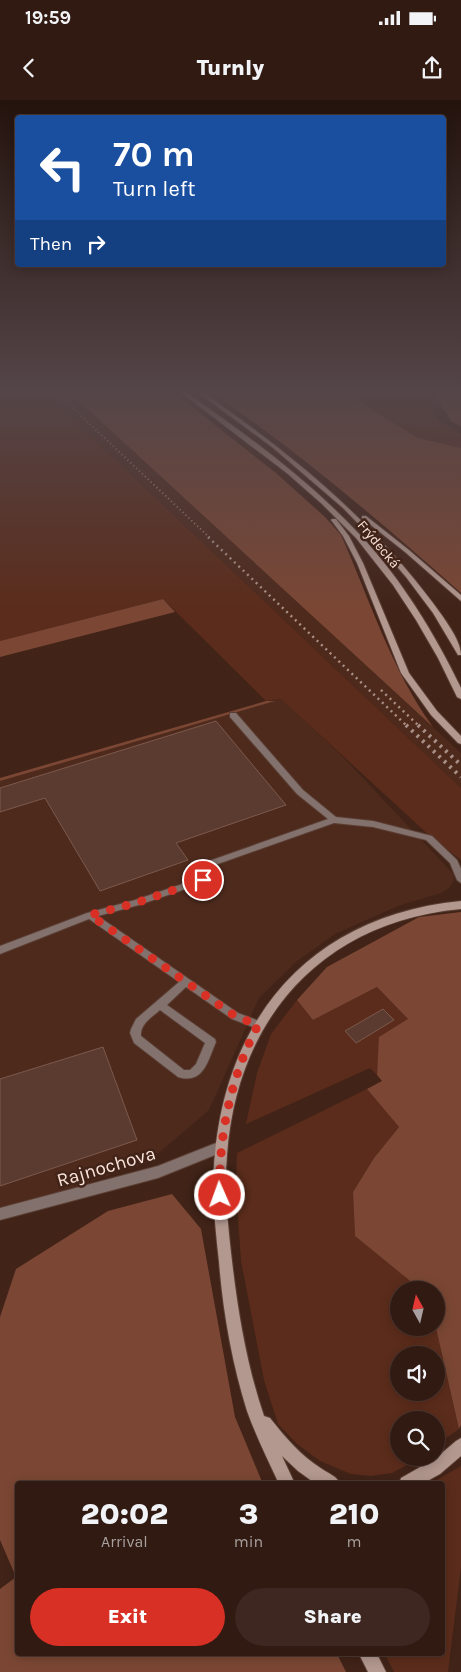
<!DOCTYPE html>
<meta charset="utf-8">
<style>
:root{--surface:#311a12;--page:#3d2720;--text:#f1f3f6;--muted:#a8a19f;--line:#4c3832;--accent:#d93025}
body{margin:0;font-family:Karla,sans-serif;background:var(--page);color:var(--text);height:100vh;display:flex;flex-direction:column;font-size:19px;white-space:nowrap}
*{box-sizing:border-box;margin:0}
p{font-size:16px;color:var(--muted)}
.icon{flex:none;width:28px;height:28px;fill:none;stroke:currentColor;stroke-width:2;stroke-linecap:round;stroke-linejoin:round}
.map{position:relative;flex:1;overflow:hidden}
.sheet{position:absolute;left:15px;top:1381px;width:430px;height:175px;display:flex;flex-direction:column;background:var(--surface);border-radius:5px;box-shadow:0 2px 12px #0003,0 0 0 1px var(--line)}
.sheet>*{flex:none}
.hud{position:absolute;left:15px;top:15px;width:431px;height:152px;border-radius:5px;box-shadow:0 2px 12px #0003,0 0 0 1px var(--line);background:#1a4fa0;color:#fff;overflow:hidden}
.needle{width:32px;rotate:352deg}
.controls{position:absolute;left:390px;top:1181px;display:grid;gap:10px}
.controls a{display:grid;place-items:center;width:55px;height:55px;border-radius:50%;background:var(--surface);box-shadow:0 2px 12px #0003,0 0 0 1px var(--line);font-size:25px}
.pin{position:absolute;display:grid;place-items:center;width:42px;height:42px;color:#fff;margin:-21px;border:2px solid #fff;border-radius:50%;box-shadow:0 1px 5px #0007}
.me{position:absolute;width:55px;margin:-28px;rotate:358deg;stroke-linejoin:round;filter:drop-shadow(0 0 4px #0008)}
.turn{display:flex;align-items:center;gap:18px;height:105px;padding:0 15px;font-size:22px}
.turn .icon{width:65px;height:65px;stroke-width:2.5}
.turn b{display:block;font-size:35px;line-height:42px}
.then{display:flex;align-items:center;height:48px;padding:0 15px;background:#0003;gap:10px;font-size:19px}
.eta{display:flex;justify-content:space-evenly;align-items:center;height:85px;text-align:center}
.eta b{font-size:30px;font-weight:800;line-height:35px}
.primary-button{display:flex;gap:10px;margin-top:auto;padding:10px 15px}
.primary-button a{flex:1;height:58px;border-radius:30px;background:var(--accent);color:#fff;font-size:20px;font-weight:800;line-height:58px;text-align:center}
.primary-button a+a{background:var(--page);color:var(--text)}
.status{display:flex;justify-content:space-between;align-items:center;height:35px;padding:0 25px;background:var(--surface);direction:ltr}
.status svg{height:14px;fill:currentColor}
header{display:flex;justify-content:space-between;align-items:center;height:65px;padding:0 15px;background:var(--surface);font-size:22px;font-weight:800}
.map>svg:first-child{display:block}
.built{fill:#4e2a1d}
.green{fill:#5b2c1b;fill-rule:evenodd}
.forest{fill:#7b4734}
.building{fill:#5b3b2f;stroke:#7c594d}
.lines{fill:none;stroke-linecap:round;stroke-linejoin:round}
.lane-casing{stroke:#5b3e33;stroke-width:2}
.street-casing{stroke:#5b3e33;stroke-width:2}
.secondary-casing{stroke:#5b3e33;stroke-width:2}
.lane{fill:#82716c;fill-rule:evenodd}
.street{fill:#82716c;fill-rule:evenodd}
.secondary{fill:#b2988f;fill-rule:evenodd}
.rail-far2{stroke:#a99087;stroke-width:2;stroke-dasharray:1 3;stroke-linecap:butt}
.rail-far1{stroke:#a99087;stroke-width:2.5;stroke-dasharray:2 4;stroke-linecap:butt}
.rail{stroke:#a99087;stroke-width:4;stroke-dasharray:2.5 5;stroke-linecap:butt}
.route{stroke:#d93025;stroke-width:9;stroke-dasharray:0 16.2}
.labels{text-anchor:middle;stroke-width:5;stroke-linejoin:round;paint-order:stroke}
.far-street-label{font-size:14px;fill:#f9e4dc;stroke:#412318}
.near-street-label{font-size:19px;fill:#f9e4dc;stroke:#412318}
</style>
<div class="status"><b>19:59</b><svg viewBox="0 0 49 12"><path d="M0 12V9h3v3zM5 12V6h3v6zM10 12V3h3v9zM15 12V0h3v12zM26 1h20v11H26zM47 4h2v5h-2z"/></svg></div>
<header><svg class="icon" aria-label="back" viewBox="0 0 24 24"><path d="M15 5l-7 7 7 7"/></svg>Turnly<svg class="icon" aria-label="share" viewBox="0 0 24 24"><path d="M12 15V3M7 8l5-5 5 5M5 13v7h14v-7"/></svg></header>
<div class="map">
<svg width="461" height="1572" viewBox="0 0 461 1572">
<rect width="100%" height="100%" fill="#412318"/>
<!-- built -->
<g class="built">
<path d="M43 291H68L461 653V688Z"/>
<path d="M281 598 346 660 444 764 454 775 453 782 449 788 441 793 398 806 335 834 296 862 259 898 209 1010 147 1063 0 1111V681Z"/>
</g>
<!-- green -->
<g class="green">
<path d="M0 291H43L461 688V760L431 737 281 599 266 601 163 499 0 541Z"/>
<path d="M342 291H429L427 299 438 320 461 334V348L418 338Z"/>
<path d="M377 887 409 920 380 937 377 975 370 968 246 1024 257 973 271 934 297 900 313 920Z"/>
<path d="M367 989 399 1027 374 1058 353 1092 355 1136 415 1185 418 1190H399V1228H436L459 1329 436 1345V1320H399V1358H420L392 1373 371 1376 351 1374 320 1361 297 1344 278 1324 264 1280 241 1161 236 1088 237 1053ZM399 1255H436V1292H399Z"/>
<path d="M461 1366V1467L448 1572H394L385 1554H442V1384H430Z"/>
</g>
<!-- forest -->
<g class="forest">
<path d="M68 291H172L276 373 325 417 341 435C370 500 391 569 433 627Z"/>
<path d="M209 291H342L418 338 461 348V493C381 422 298 351 209 291Z"/>
<path d="M440 291H461V326L451 321 437 299Z"/>
<path d="M163 499 175 512 0 557V541Z"/>
<path d="M266 601H275L0 681V678Z"/>
<path d="M461 812V1325L459 1329 436 1228V1190H418L415 1185 355 1136 353 1092 374 1058 399 1027 367 989 382 981 377 975 379 937 408 919 377 887 313 920 297 900 327 867 419 817Z"/>
<path d="M172 1094 201 1129 235 1317 263 1384H18V1554H337L346 1572H0V1489L16 1477 0 1440V1217L16 1169 108 1111Z"/>
</g>
<!-- building -->
<g class="building">
<path d="M216 621 286 705 176 743 188 760 100 791 45 698 0 712V688Z"/>
<path d="M383 909 394 920 356 943 345 931Z"/>
<path d="M103 947 137 1040 0 1086V979Z"/>
</g>
<g class="lines">
<!-- lane casing -->
<g class="lane-casing">
<path id="lane" d="M230 613H236L303 690 336 717 373 721 432 736 457 760 461 769V783L457 780 450 763 426 740 373 727 334 723 201 770 207 780 206 782 139 805 98 816 238 913 262 922 263 925 262 928 258 929 232 919 186 887 167 905 215 939 216 942C208 960 204 985 178 977L134 943 130 933 131 929 136 919 179 882 89 819 0 854V846L87 813 135 800 197 779 191 769 192 767 328 719 297 694 230 617ZM160 910 205 943 196 964 190 970H184L141 936C140 924 152 917 160 910Z"/>
</g>
<!-- street casing -->
<g class="street-casing">
<path id="street" d="M221 1041 225 1043 227 1047 225 1051 158 1078 0 1120V1108L158 1066Z"/>
</g>
<!-- secondary casing -->
<g class="secondary-casing">
<g id="secondary">
<path d="M179 291H184C246 334 309 380 361 436 402 480 435 534 461 588V599L457 597 438 558 416 520 393 485 356 438 322 404 288 374Z"/>
<path d="M196 291H201C290 353 367 415 433 503 442 516 461 539 461 555H458L433 513 406 477 375 441 343 408 272 347Z"/>
<path d="M362 416H366L409 450 461 495V501L405 452 362 418Z"/>
<path d="M332 419H336L349 436 363 463 409 573 437 611 461 636V644L458 643 431 615 401 573 357 463 343 436 331 420Z"/>
<path d="M461 801V809C322 822 237 918 227 1055 224 1090 228 1126 232 1161 238 1213 247 1266 264 1316L270 1318C285 1337 301 1356 322 1369 329 1374 337 1376 340 1384H316L298 1371 282 1356 295 1384H279C268 1360 256 1336 247 1311 232 1263 223 1212 219 1162 215 1126 211 1089 215 1053 229 910 317 815 461 801Z"/>
<path d="M461 1338V1356L440 1374 422 1384H399L401 1378 436 1358 456 1341Z"/>
<path d="M359 1554H377L386 1572H368Z"/>
</g>
</g>
<!-- lane -->
<use href="#lane" class="lane"/>
<!-- street -->
<use href="#street" class="street"/>
<!-- secondary -->
<use href="#secondary" class="secondary"/>
<!-- rail-far2 -->
<path class="rail-far2" d="M55 291 210 438"/>
<!-- rail-far1 -->
<g class="rail-far1">
<path d="M208 437 407 626"/>
<path d="M381 590 419 626"/>
</g>
<!-- rail -->
<g class="rail">
<path d="M406 625 461 677"/>
<path d="M418 625 461 665"/>
</g>
</g>
<!-- sky -->
<linearGradient id="sky" x2="0" y2="1"><stop stop-color="#24130d"/><stop offset="0.57" stop-color="#544548"/><stop offset="1" stop-color="#544548" stop-opacity="0"/></linearGradient>
<rect width="461" height="511" fill="url(#sky)"/>
<g class="lines">
<!-- route -->
<path class="route" d="M203 780 136 803 90 815 235 916 258 925C231 976 218 1037 220 1095"/>
</g>
<g class="labels">
<!-- far-street labels -->
<g class="far-street-label">
<text transform="translate(379 444) rotate(50)" y="5">Frýdecká</text>
</g>
<!-- near-street labels -->
<g class="near-street-label">
<text transform="translate(106 1066) rotate(-16)" y="7">Rajnochova</text>
</g>
</g>
</svg>
<div class="controls">
<a><svg class="needle" viewBox="-14 -14 28 28"><path d="M0-13l5 13h-10z" fill="#e53935"/><path d="M0 13l5-13h-10z" fill="#a8a19f"/></svg></a>
<a><svg class="icon" aria-label="sound" viewBox="0 0 24 24"><path d="M4 9h4l5-4v14l-5-4H4zM17 9q2 3 0 6"/></svg></a>
<a><svg class="icon" aria-label="search" viewBox="0 0 24 24"><circle cx="10" cy="10" r="6"/><path d="M15 15l6 6"/></svg></a>
</div>
<div class="pin" style="left:203px;top:780px;background:#d93025"><svg class="icon" aria-label="arrive" viewBox="0 0 24 24"><path d="M6 21V4h12l-3 4 3 4H6"/></svg></div>
<svg class="me" style="left:220px;top:1095px" viewBox="-20 -20 40 40"><circle r="17" fill="#d93025" stroke="#fff" stroke-width="3"/><path d="M0-11L8 9 0 5-8 9z" fill="#fff"/></svg>
<div class="hud">
<div class="turn"><svg class="icon" aria-label="left" viewBox="0 0 24 24"><path d="M17 20v-9H6M10 6l-5 5 5 5"/></svg><div><b>70 m</b>Turn left</div></div>
<div class="then">Then<svg class="icon" aria-label="right" viewBox="0 0 24 24"><path d="M7 20v-9h11M14 6l5 5-5 5"/></svg></div>
</div>
<section class="sheet">
<div class="eta">
<div><b>20:02</b><p>Arrival</p></div>
<div><b>3</b><p>min</p></div>
<div><b>210</b><p>m</p></div>
</div>
<div class="primary-button"><a>Exit</a><a>Share</a></div>
</section>
</div>
